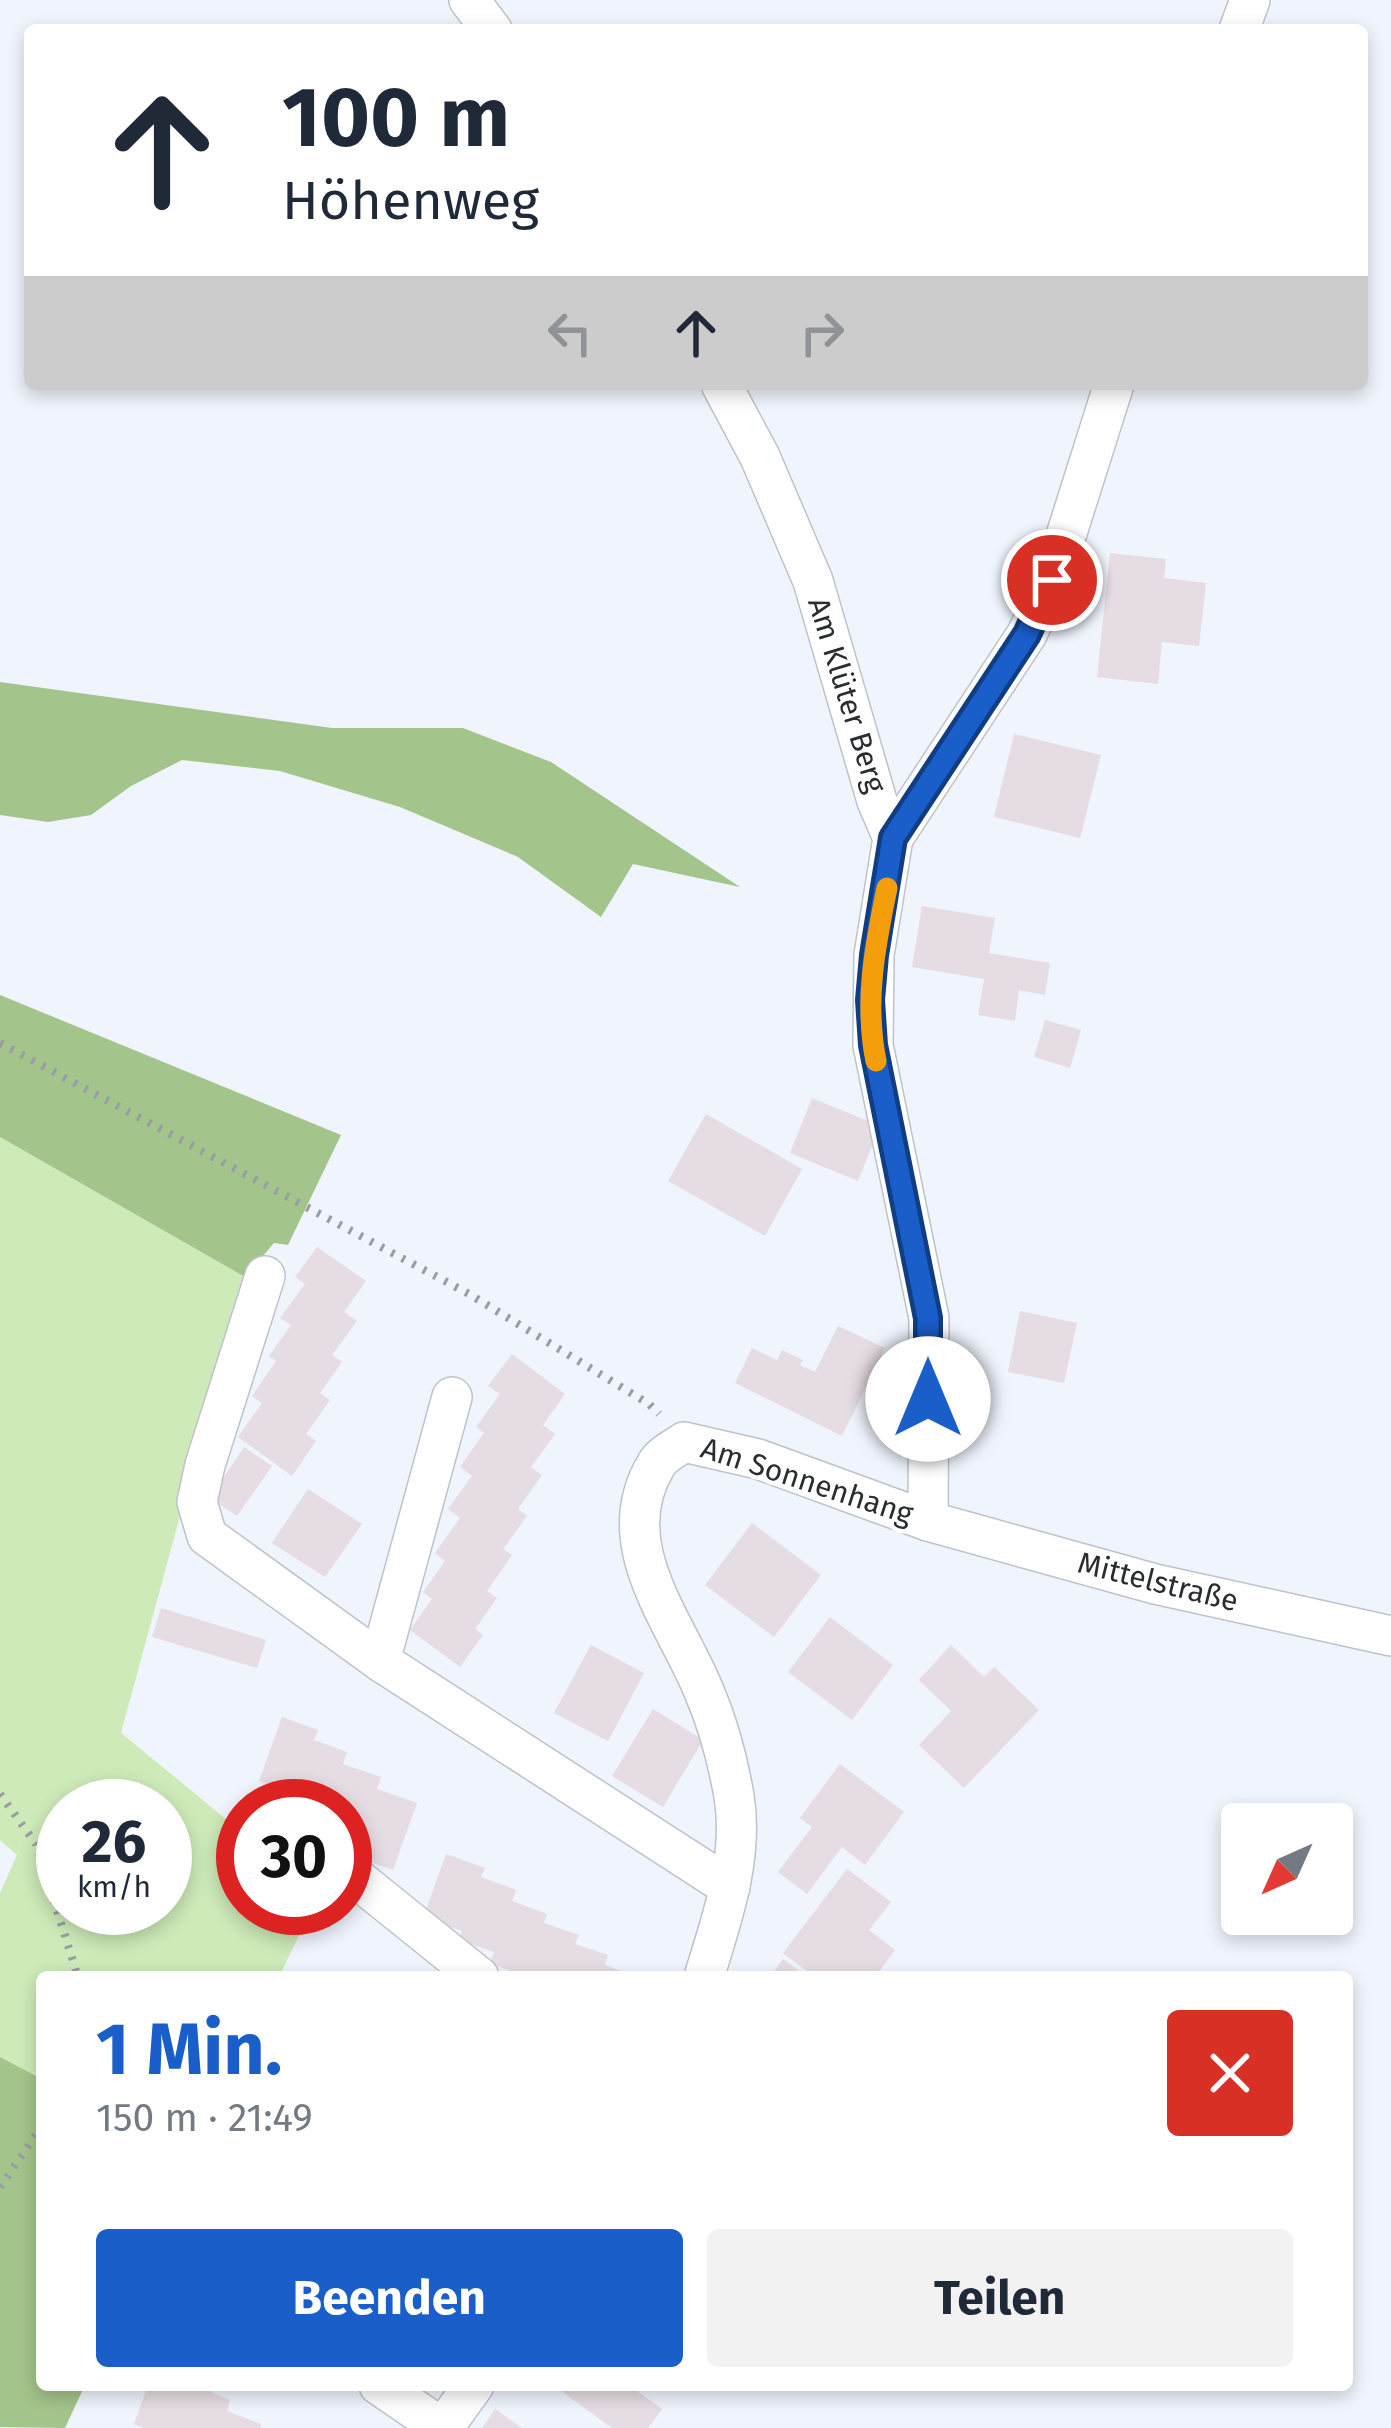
<!DOCTYPE html>
<html lang="de">
<meta charset="utf-8">
<style>
:root{--surface:#fff;--page:#f2f2f3;--text:#1f2937;--muted:#747a83;--accent:#1a5eca}
body{margin:0;font-family:"Fira Sans",sans-serif;background:var(--page);color:var(--text);height:100vh;display:flex;flex-direction:column;font-size:45px;white-space:nowrap}
*{box-sizing:border-box;margin:0}
p{font-size:39px;color:var(--muted)}
.icon{flex:none;width:66px;height:66px;fill:none;stroke:currentColor;stroke-width:2;stroke-linecap:round;stroke-linejoin:round}
.map{position:relative;flex:1;overflow:hidden}
.details{position:absolute;left:36px;top:1971px;width:1317px;height:420px;display:flex;flex-direction:column;background:var(--surface);border-radius:12px;box-shadow:0 6px 18px #0003}
.details>*{flex:none}
.guide{position:absolute;left:24px;top:24px;width:1344px;height:366px;border-radius:12px;box-shadow:0 6px 18px #0003;background:#fff;color:var(--text);overflow:hidden}
.needle{width:78px;rotate:225deg}
.buttons{position:absolute;left:1221px;top:1803px;display:grid;gap:24px}
.buttons a{display:grid;place-items:center;width:132px;height:132px;border-radius:12px;background:var(--surface);box-shadow:0 6px 18px #0003;font-size:60px}
.speed{position:absolute;left:36px;top:1779px;display:flex;gap:24px;font-size:60px;font-weight:700;text-align:center}
.speed>*{display:grid;place-content:center;width:156px;height:156px;border-radius:50%;background:var(--surface);box-shadow:0 6px 18px #0003;line-height:1}
.speed small{font-size:30px;font-weight:400}
.speed .limit{border:18px solid #d22;background:#fff;color:#111}
.pin{position:absolute;display:grid;place-items:center;width:102px;height:102px;color:#fff;margin:-51px;border:6px solid #fff;border-radius:50%;box-shadow:0 3px 12px #0007}
.me{position:absolute;width:132px;margin:-66px;rotate:0deg;stroke-linejoin:round;filter:drop-shadow(0 0 9px #0008)}
.turn{display:flex;align-items:center;gap:42px;height:252px;padding:0 60px;font-size:54px}
.turn .icon{width:156px;height:156px;stroke-width:2.5}
.turn b{display:block;font-size:84px;line-height:102px}
.lanes{display:flex;align-items:center;height:114px;padding:0 60px;background:#0003;justify-content:center;gap:60px;direction:ltr}
.lanes .off{opacity:.35}
.round{display:grid;place-items:center;flex:none;width:126px;height:126px;border-radius:12px;background:var(--page)}
.headline{display:flex;align-items:center;justify-content:space-between;height:204px;padding:0 60px}
h1{font-size:72px;font-weight:700;line-height:90px;color:var(--accent)}
.cta{display:flex;gap:24px;margin-top:auto;padding:24px 60px}
.cta a{flex:1;height:138px;border-radius:12px;background:var(--accent);color:#fff;font-size:48px;font-weight:700;line-height:138px;text-align:center}
.cta a+a{background:var(--page);color:var(--text)}
.map>svg:first-child{display:block}
.green{fill:#cdeab8;fill-rule:evenodd}
.forest{fill:#a3c48a}
.building{fill:#e6dce3}
.lines{fill:none;stroke-linecap:round;stroke-linejoin:round}
.minor-casing{stroke:#bdc2cb;stroke-width:42}
.path{stroke:#999da3;stroke-width:8;stroke-dasharray:3 9;stroke-linecap:butt}
.minor{stroke:#fff;stroke-width:39}
.route-casing{stroke:#113d83;stroke-width:30}
.route{stroke:#1a5eca;stroke-width:21}
.slow{stroke:#f59e0b;stroke-width:21}
.labels{text-anchor:middle;stroke-width:9;stroke-linejoin:round;paint-order:stroke}
.street-label{font-size:30px;fill:#2a2c2f;stroke:#fff}
</style>
<div class="map">
<svg width="1391" height="2428" viewBox="0 0 1391 2428">
<rect width="100%" height="100%" fill="#eff4fd"/>
<!-- green -->
<path class="green" d="M0 1137 245 1277 121 1733 243 1833V1908H312L279 1977H42V2079L0 2057V1893L17 1855 0 1840ZM63 1806H165V1908H63Z"/>
<!-- forest -->
<g class="forest">
<path d="M0 682 332 728H463L551 762 740 887 633 864 601 917 518 857 400 807 280 771 182 760 131 786 91 815 48 822 0 815Z"/>
<path d="M0 995 341 1135 288 1245 274 1243 245 1277 0 1137Z"/>
<path d="M0 2057 42 2079V2385H85L65 2428 0 2427Z"/>
</g>
<!-- building -->
<g class="building">
<path d="M1110 553 1166 559 1164 578 1206 583 1199 646 1162 642 1158 684 1097 677Z"/>
<path d="M1014 734 1101 755 1080 838 994 817Z"/>
<path d="M922 906 995 918 989 953 1050 963 1045 995 1019 990 1015 1021 978 1015 984 979 912 967Z"/>
<path d="M1045 1020 1081 1030 1070 1068 1034 1057Z"/>
<path d="M812 1098 880 1126 858 1181 790 1153Z"/>
<path d="M706 1114 802 1169 765 1236 668 1181Z"/>
<path d="M317 1247 366 1281 344 1312 357 1321 332 1355 342 1362 320 1393 330 1400 306 1434 316 1441 292 1476 238 1437 262 1403 252 1396 276 1361 269 1356 291 1325 280 1318 305 1284 295 1277Z"/>
<path d="M1020 1311 1077 1323 1064 1383 1008 1372Z"/>
<path d="M838 1326 885 1348 842 1436 735 1383 752 1348 777 1360 782 1350 803 1360 800 1365 815 1372Z"/>
<path d="M512 1354 565 1394 543 1425 555 1434 531 1467 542 1475 518 1509 527 1516 503 1549 512 1555 487 1591 497 1598 475 1629 483 1635 460 1667 410 1630 432 1599 423 1592 445 1561 435 1553 460 1518 448 1509 472 1476 460 1467 484 1433 476 1427 500 1394 488 1386Z"/>
<path d="M244 1447 272 1466 237 1516 210 1498Z"/>
<path d="M308 1489 362 1524 325 1577 272 1543Z"/>
<path d="M752 1523 821 1575 774 1637 705 1585Z"/>
<path d="M161 1608 266 1640 257 1668 152 1637Z"/>
<path d="M830 1617 893 1665 852 1720 788 1672Z"/>
<path d="M591 1645 644 1673 608 1741 554 1713Z"/>
<path d="M951 1645 984 1677 994 1667 1039 1710 964 1788 919 1745 951 1711 919 1680Z"/>
<path d="M653 1709 703 1740 663 1807 612 1776Z"/>
<path d="M282 1717 318 1730 314 1740 347 1752 343 1764 381 1777 377 1789 417 1803 393 1870 353 1856 359 1839 345 1834V1806H294L291 1805 295 1794 259 1781Z"/>
<path d="M840 1764 904 1812 865 1865 842 1847 807 1894 778 1872 812 1827 800 1818Z"/>
<path d="M446 1854 485 1868 481 1877 516 1890 512 1901 547 1914 544 1923 579 1935 575 1944 608 1955 605 1965 638 1977H525L490 1963 494 1952 459 1940 462 1931 423 1918Z"/>
<path d="M847 1869 891 1902 869 1930 895 1950 875 1977H815L783 1953Z"/>
<path d="M783 1959 807 1977H770Z"/>
<path d="M148 2385H195L230 2400 227 2411 261 2424 260 2428H144L134 2424Z"/>
<path d="M553 2385H629L662 2409 648 2428H612Z"/>
<path d="M495 2409 522 2428H482Z"/>
</g>
<g class="lines">
<!-- minor casing -->
<g class="minor-casing">
<g id="minor">
<path d="M469 0 492 30"/>
<path d="M1239 30 1250 0"/>
<path d="M721 384 760 457 813 581 877 801 893 838 874 955 873 1045 929 1318 928 1521"/>
<path d="M893 838 1027 634 1052 580 1114 384"/>
<path d="M265 1276 205 1465 197 1502 207 1536 380 1661 730 1887"/>
<path d="M380 1661 452 1397"/>
<path d="M345 1869 479 1977"/>
<path d="M704 1977C722 1919 744 1857 734 1796 728 1762 717 1721 703 1689 674 1619 609 1543 656 1465 661 1455 676 1448 684 1442L758 1459 928 1521 1155 1584 1391 1636"/>
<path d="M379 2385 442 2428"/>
<path d="M443 2428 474 2385"/>
</g>
</g>
<!-- path -->
<g class="path">
<path d="M0 1043 469 1294 649 1404 659 1414"/>
<path d="M0 1794 36 1844 78 1977"/>
<path d="M0 2187 42 2126"/>
</g>
<!-- minor -->
<use href="#minor" class="minor"/>
</g>
<g class="lines">
<!-- route casing -->
<g class="route-casing">
<path id="route" d="M928 1399V1318L873 1045 870 1000 874 955 893 838 1027 634 1052 580"/>
</g>
<!-- route -->
<use href="#route" class="route"/>
<!-- slow -->
<path class="slow" d="M876 1061C864 1002 875 946 887 888"/>
</g>
<g class="labels">
<!-- street labels -->
<g class="street-label">
<text transform="translate(847 695) rotate(73)" y="10">Am Klüter Berg</text>
<text transform="translate(807 1481) rotate(18)" y="10">Am Sonnenhang</text>
<text transform="translate(1158 1582) rotate(14)" y="10">Mittelstraße</text>
</g>
</g>
</svg>
<div class="buttons">
<a><svg class="needle" viewBox="-14 -14 28 28"><path d="M0-13l5 13h-10z" fill="#e53935"/><path d="M0 13l5-13h-10z" fill="#747a83"/></svg></a>
</div>
<div class="speed"><div>26<small>km/h</small></div><div class="limit">30</div></div>
<div class="pin" style="left:1052px;top:580px;background:#d93025"><svg class="icon" aria-label="arrive" viewBox="0 0 24 24"><path d="M6 21V4h12l-3 4 3 4H6"/></svg></div>
<svg class="me" style="left:928px;top:1399px" viewBox="-20 -20 40 40"><circle r="19" fill="#fff"/><path d="M0-13L10 11 0 6-10 11z" fill="#1a5eca"/></svg>
<div class="guide">
<div class="turn"><svg class="icon" aria-label="ahead" viewBox="0 0 24 24"><path d="M12 20V5M6 11l6-6 6 6"/></svg><div><b>100 m</b>Höhenweg</div></div>
<div class="lanes"><svg class="icon off" aria-label="left" viewBox="0 0 24 24"><path d="M17 20v-9H6M10 6l-5 5 5 5"/></svg><svg class="icon" aria-label="ahead" viewBox="0 0 24 24"><path d="M12 20V5M6 11l6-6 6 6"/></svg><svg class="icon off" aria-label="right" viewBox="0 0 24 24"><path d="M7 20v-9h11M14 6l5 5-5 5"/></svg></div>
</div>
<section class="details">
<div class="headline"><div><h1>1 Min.</h1><p>150 m · 21:49</p></div><a class="round" style="background:#d93025;color:#fff"><svg class="icon" aria-label="close" viewBox="0 0 24 24"><path d="M6 6l12 12M18 6L6 18"/></svg></a></div>
<div class="cta"><a>Beenden</a><a>Teilen</a></div>
</section>
</div>
